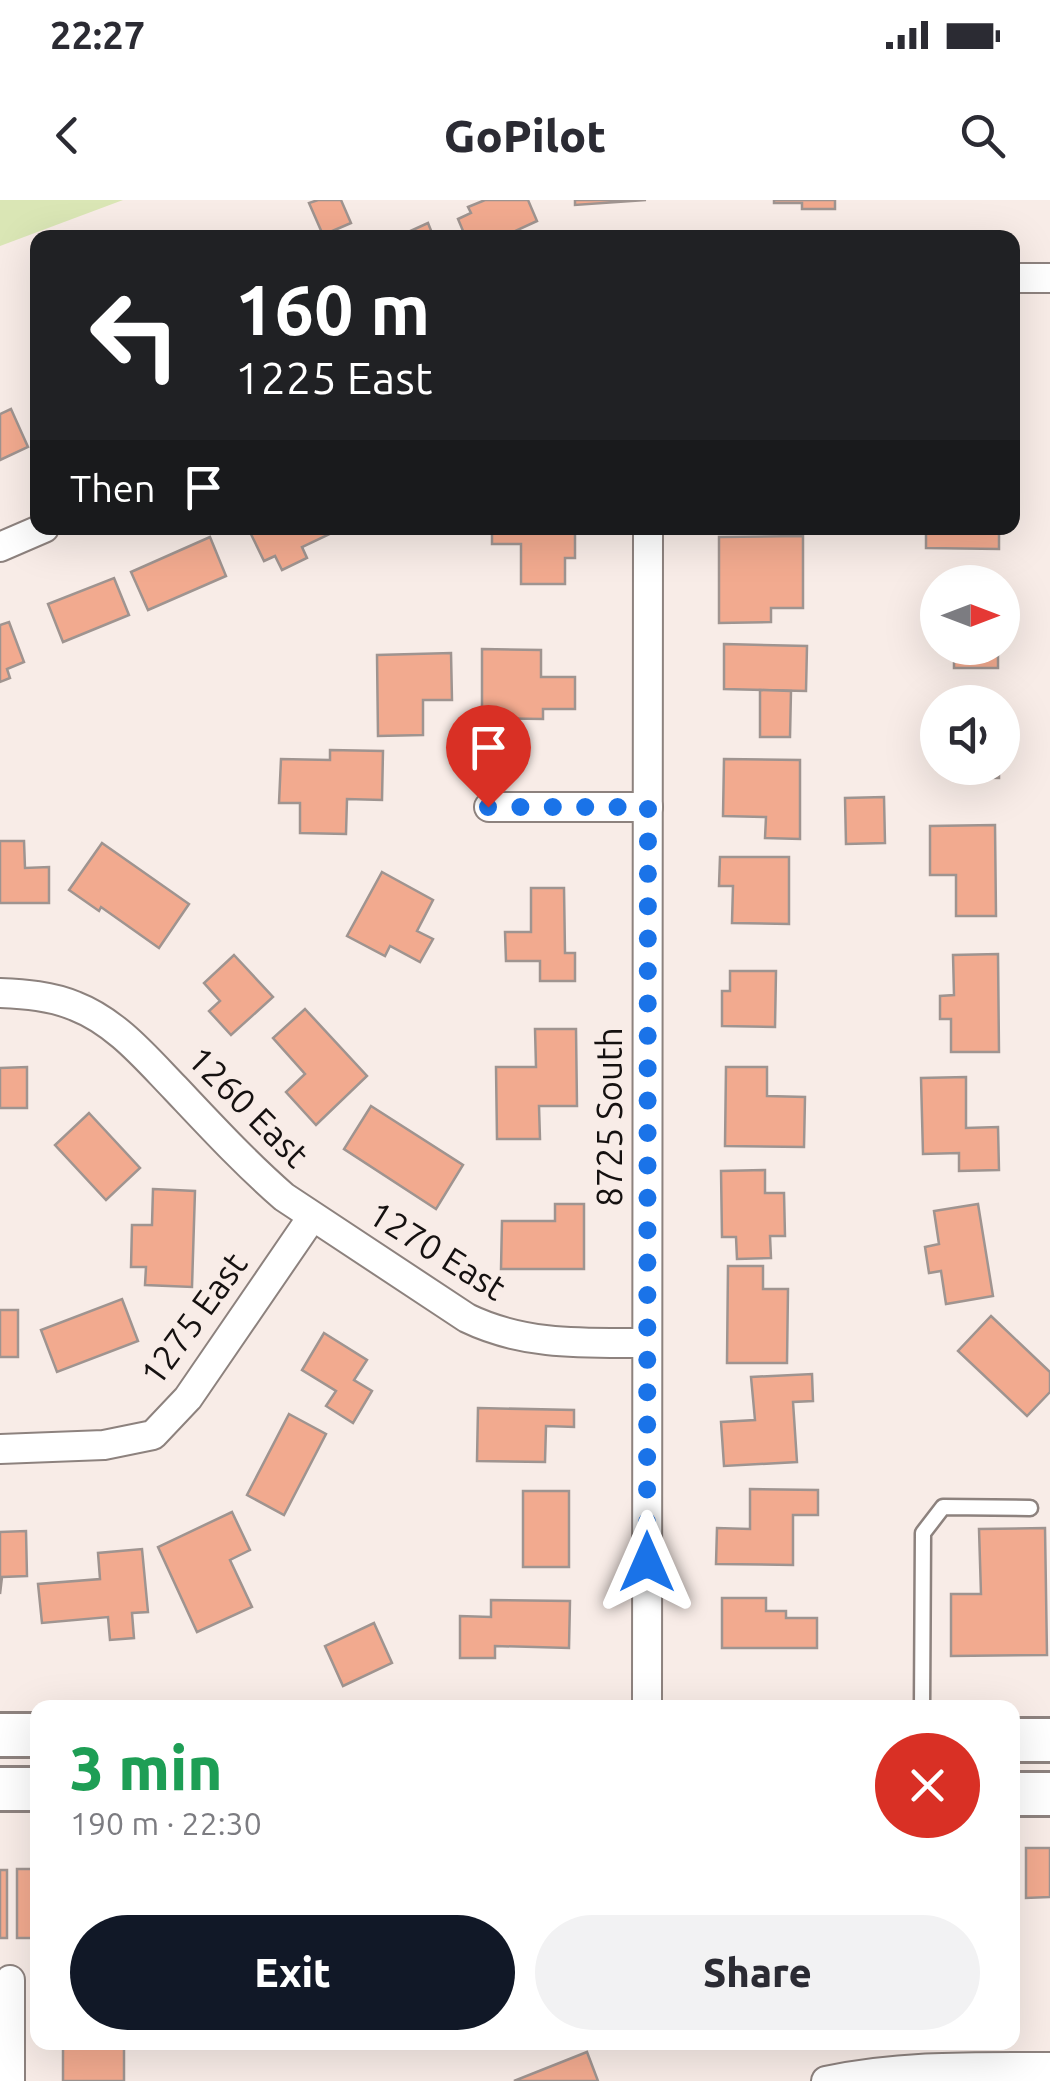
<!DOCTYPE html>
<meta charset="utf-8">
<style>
:root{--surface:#fff;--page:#f2f2f3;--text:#2b2b33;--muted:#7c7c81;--accent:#111827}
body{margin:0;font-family:Ubuntu,sans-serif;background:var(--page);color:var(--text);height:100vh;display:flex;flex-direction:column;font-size:38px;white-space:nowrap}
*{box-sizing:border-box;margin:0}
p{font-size:32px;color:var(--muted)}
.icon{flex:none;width:55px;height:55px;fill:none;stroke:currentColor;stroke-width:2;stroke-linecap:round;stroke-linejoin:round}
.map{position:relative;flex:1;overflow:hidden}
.details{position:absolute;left:30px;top:1500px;width:990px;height:350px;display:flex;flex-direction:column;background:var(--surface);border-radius:20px;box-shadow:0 10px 40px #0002}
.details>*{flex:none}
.banner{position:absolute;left:30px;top:30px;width:990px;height:305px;border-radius:20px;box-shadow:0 10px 40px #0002;background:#202124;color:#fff;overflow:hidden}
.needle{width:65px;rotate:90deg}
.tools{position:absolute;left:920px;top:365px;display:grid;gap:20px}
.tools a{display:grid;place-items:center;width:100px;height:100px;border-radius:50%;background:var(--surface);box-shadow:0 10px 40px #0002;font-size:50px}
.pin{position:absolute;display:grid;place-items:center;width:85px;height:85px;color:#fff;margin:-102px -42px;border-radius:50% 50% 50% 0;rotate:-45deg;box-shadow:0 0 10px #0007}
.pin .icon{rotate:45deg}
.me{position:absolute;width:110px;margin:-55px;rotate:0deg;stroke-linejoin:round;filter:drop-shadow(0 0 8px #0008)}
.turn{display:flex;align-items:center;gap:35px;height:210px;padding:0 40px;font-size:45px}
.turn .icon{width:130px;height:130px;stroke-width:2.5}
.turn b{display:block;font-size:70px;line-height:85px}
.then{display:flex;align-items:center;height:95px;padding:0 40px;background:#0003;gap:20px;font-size:38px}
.round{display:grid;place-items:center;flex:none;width:105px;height:105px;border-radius:52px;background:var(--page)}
.summary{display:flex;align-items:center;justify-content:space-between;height:170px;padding:0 40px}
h1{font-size:60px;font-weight:800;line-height:75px;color:#1e9e55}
.primary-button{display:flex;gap:20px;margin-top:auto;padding:20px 40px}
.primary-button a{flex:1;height:115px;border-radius:60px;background:var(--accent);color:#fff;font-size:40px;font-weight:800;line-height:115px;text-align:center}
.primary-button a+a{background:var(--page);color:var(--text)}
.status{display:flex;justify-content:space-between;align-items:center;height:70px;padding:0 50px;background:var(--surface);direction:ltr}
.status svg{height:28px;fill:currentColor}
header{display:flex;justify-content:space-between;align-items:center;height:130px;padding:0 40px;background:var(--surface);font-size:45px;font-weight:800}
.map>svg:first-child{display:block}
.green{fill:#dae6b5}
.building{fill:#f2aa8f;stroke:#9f9490;stroke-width:2.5}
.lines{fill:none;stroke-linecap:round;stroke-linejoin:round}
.lane-casing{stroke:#8d827e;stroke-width:19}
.street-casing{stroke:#8d827e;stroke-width:32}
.primary-casing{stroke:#8d827e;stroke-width:48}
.lane{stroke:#fff;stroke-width:14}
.street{stroke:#fff;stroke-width:28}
.primary{stroke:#fff;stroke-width:42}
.route{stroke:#1a73e8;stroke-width:18;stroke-dasharray:0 32.4}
.labels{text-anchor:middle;stroke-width:9;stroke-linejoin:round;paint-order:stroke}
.street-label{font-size:35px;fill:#151110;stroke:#f8ece7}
</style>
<div class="status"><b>22:27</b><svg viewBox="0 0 49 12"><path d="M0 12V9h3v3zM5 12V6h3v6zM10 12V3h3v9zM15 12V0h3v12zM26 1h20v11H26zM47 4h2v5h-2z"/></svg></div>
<header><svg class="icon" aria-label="back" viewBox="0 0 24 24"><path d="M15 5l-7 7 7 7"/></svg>GoPilot<svg class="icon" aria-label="search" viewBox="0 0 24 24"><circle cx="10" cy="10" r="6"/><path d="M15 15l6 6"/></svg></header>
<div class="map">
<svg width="1050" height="1881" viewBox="0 0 1050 1881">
<rect width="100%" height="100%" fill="#f8ece7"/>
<!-- green -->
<path class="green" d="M0 0H123L0 46Z"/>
<!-- building -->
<g class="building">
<path d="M318 0H341L351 23 323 35 309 3Z"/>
<path d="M485 0H528L537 21 500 38H466L458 19 471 13 468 7Z"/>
<path d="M575 0H646L575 5Z"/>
<path d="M774 0H835V9H802V3H774Z"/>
<path d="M428 23 434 38H395Z"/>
<path d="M11 209 28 247 0 260V214Z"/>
<path d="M248 328H332L334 332 302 347 307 358 282 370 275 356 264 361Z"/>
<path d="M492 328H575V358H565V384H521V344H492Z"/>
<path d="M926 328H999V349L926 348Z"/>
<path d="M803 336V408H771V422L719 423V337Z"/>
<path d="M210 337 226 376 148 410 131 372Z"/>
<path d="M114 378 129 415 63 442 48 404Z"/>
<rect x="954" y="379" width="43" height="3"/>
<path d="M9 422 24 462 7 469 10 478 0 482V425Z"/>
<path d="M724 444 807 446 806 491 724 489Z"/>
<rect x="954" y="448" width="44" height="20"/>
<path d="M482 449 541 450V477H575V509H543V519L482 518Z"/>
<path d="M451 453 452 500H423V535L378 536 377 455Z"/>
<path d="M760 490 791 491 790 537H760Z"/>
<path d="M330 550 383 551 382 600 347 599 346 634 300 633V603H279L281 559 330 560Z"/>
<path d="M724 559 800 560V639L765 638 766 617 723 616Z"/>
<path d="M952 568H999V578L952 577Z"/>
<path d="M884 597 885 643 846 644 845 598Z"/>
<path d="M995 625 996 716H956V675H930V626Z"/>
<path d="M0 641H24L25 668 49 667V703H0Z"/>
<path d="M102 643 189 704 159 748 101 707 99 711 69 690Z"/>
<path d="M720 657H789V724L732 723 733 686H719Z"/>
<path d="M382 672 433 700 417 731 433 739 420 762 390 746 385 756 347 736Z"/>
<path d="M531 688H564L565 753H575V781H540V761H506L505 732H531Z"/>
<path d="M998 754 999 852H951V819H940V796L954 795 953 755Z"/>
<path d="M234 755 273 797 231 835 209 811 220 801 204 783Z"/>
<path d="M730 771H776L775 827 722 826V791H730Z"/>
<path d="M305 809 367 876 316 925 286 892 305 874 273 838Z"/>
<path d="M535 829H576L577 906H539L540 939H497L496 867H536Z"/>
<path d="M27 867V908H0V868Z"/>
<path d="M726 867H767V896L805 897 804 947 725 946Z"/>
<path d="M966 877V928L998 927 999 970 959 971V953L923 954 921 878Z"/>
<path d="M371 906 463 965 436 1009 344 949Z"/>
<path d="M89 913 140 968 106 1000 55 945Z"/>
<path d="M765 970V993H784L785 1036H770L771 1058 737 1059 736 1037H722L721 971Z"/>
<path d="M153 989 195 991 192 1087 145 1085 146 1067H131L132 1025H152Z"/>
<path d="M555 1004H584V1069H501L502 1021H555Z"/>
<path d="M978 1004 993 1096 946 1104 941 1071 929 1073 925 1047 939 1044 934 1011Z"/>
<path d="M728 1066H763V1089H788L787 1163H727Z"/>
<path d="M122 1099 138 1141 57 1172 41 1130Z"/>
<rect x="0" y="1110" width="18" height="47"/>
<path d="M991 1116 1050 1172V1192L1027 1216 958 1151Z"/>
<path d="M324 1133 367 1160 354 1180 372 1191 353 1223 326 1206 336 1191 302 1170Z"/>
<path d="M812 1174 813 1201 793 1202 797 1262 724 1266 721 1222 755 1220 751 1177Z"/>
<path d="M478 1208 574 1210V1227L546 1226 545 1262 477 1261Z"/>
<path d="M289 1214 326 1234 284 1315 247 1295Z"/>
<path d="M750 1289 818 1290V1315H793V1365L716 1364 717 1328 750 1329Z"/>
<rect x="523" y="1291" width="46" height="76"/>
<path d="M232 1312 250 1350 230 1360 252 1407 197 1432 158 1347Z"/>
<path d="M1045 1328 1047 1455 951 1456V1394H981L979 1329Z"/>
<path d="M26 1331 27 1376 2 1377 0 1394V1332Z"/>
<path d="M142 1349 148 1412 132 1413 134 1438 110 1440 108 1417 42 1423 38 1384 100 1379 98 1353Z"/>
<path d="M722 1398H766V1411H786V1418H817V1448H722Z"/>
<path d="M491 1400 570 1401 569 1448 495 1446V1458H460V1416L491 1417Z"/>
<path d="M374 1423 392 1463 343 1486 325 1446Z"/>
<path d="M1026 1648H1050V1697L1026 1698Z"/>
<rect x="17" y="1669" width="21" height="69"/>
<rect x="0" y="1670" width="7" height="68"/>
<rect x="63" y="1842" width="61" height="39"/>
<rect x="660" y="1842" width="28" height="5"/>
<path d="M731 1842H764V1847H730Z"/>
<path d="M587 1852 598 1881H514Z"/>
</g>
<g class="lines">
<!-- lane casing -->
<g class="lane-casing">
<path id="lane" d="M922 1508 923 1333 943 1307 1030 1308"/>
</g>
<!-- street casing -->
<g class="street-casing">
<g id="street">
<path d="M1012 78H1050"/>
<path d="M0 347 44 328"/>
<path d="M489 607H648"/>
<path d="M0 793C25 794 51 796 75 806 116 822 145 857 175 888 210 925 245 963 284 997L467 1118C525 1146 584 1143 647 1143"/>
<path d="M0 1249 104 1245 153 1235 188 1198 312 1017"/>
<path d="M647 1508 648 328"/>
<path d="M10 1881V1780"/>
<path d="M826 1881C900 1865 974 1867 1050 1867"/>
</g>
</g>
<!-- primary casing -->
<g class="primary-casing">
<g id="primary">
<path d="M0 1535H38"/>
<path d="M1012 1540H1050"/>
<path d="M0 1589H38"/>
<path d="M1012 1594H1050"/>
</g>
</g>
<!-- lane -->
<use href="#lane" class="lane"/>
<!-- street -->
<use href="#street" class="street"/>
<!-- primary -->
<use href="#primary" class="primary"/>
</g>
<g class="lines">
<!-- route -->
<path class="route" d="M488 607H648L647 1362"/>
</g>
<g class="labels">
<!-- street labels -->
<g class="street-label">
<text transform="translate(248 907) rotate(45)" y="12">1260 East</text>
<text transform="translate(610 917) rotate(-90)" y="12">8725 South</text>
<text transform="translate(437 1051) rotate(32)" y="12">1270 East</text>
<text transform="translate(194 1119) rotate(-54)" y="12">1275 East</text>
</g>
</g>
</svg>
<div class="tools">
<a><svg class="needle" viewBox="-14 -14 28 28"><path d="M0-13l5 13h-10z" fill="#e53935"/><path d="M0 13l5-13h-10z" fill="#7c7c81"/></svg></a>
<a><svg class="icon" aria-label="sound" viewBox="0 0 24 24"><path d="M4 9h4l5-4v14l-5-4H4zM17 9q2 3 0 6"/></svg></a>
</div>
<div class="pin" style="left:488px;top:607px;background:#d93025"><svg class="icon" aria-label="arrive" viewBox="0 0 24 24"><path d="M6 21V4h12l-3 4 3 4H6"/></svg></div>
<svg class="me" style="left:647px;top:1362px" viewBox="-20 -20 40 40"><path d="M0-17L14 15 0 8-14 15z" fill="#1a73e8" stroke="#fff" stroke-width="4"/></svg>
<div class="banner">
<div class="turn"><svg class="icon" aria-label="left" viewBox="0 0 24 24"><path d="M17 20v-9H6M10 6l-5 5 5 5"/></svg><div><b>160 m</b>1225 East</div></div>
<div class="then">Then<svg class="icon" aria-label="arrive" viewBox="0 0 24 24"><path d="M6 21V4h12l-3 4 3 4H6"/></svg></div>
</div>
<section class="details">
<div class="summary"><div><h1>3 min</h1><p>190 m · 22:30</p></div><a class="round" style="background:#d93025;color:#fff"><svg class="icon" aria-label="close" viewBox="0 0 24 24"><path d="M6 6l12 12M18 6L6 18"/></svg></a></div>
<div class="primary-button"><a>Exit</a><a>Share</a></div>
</section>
</div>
